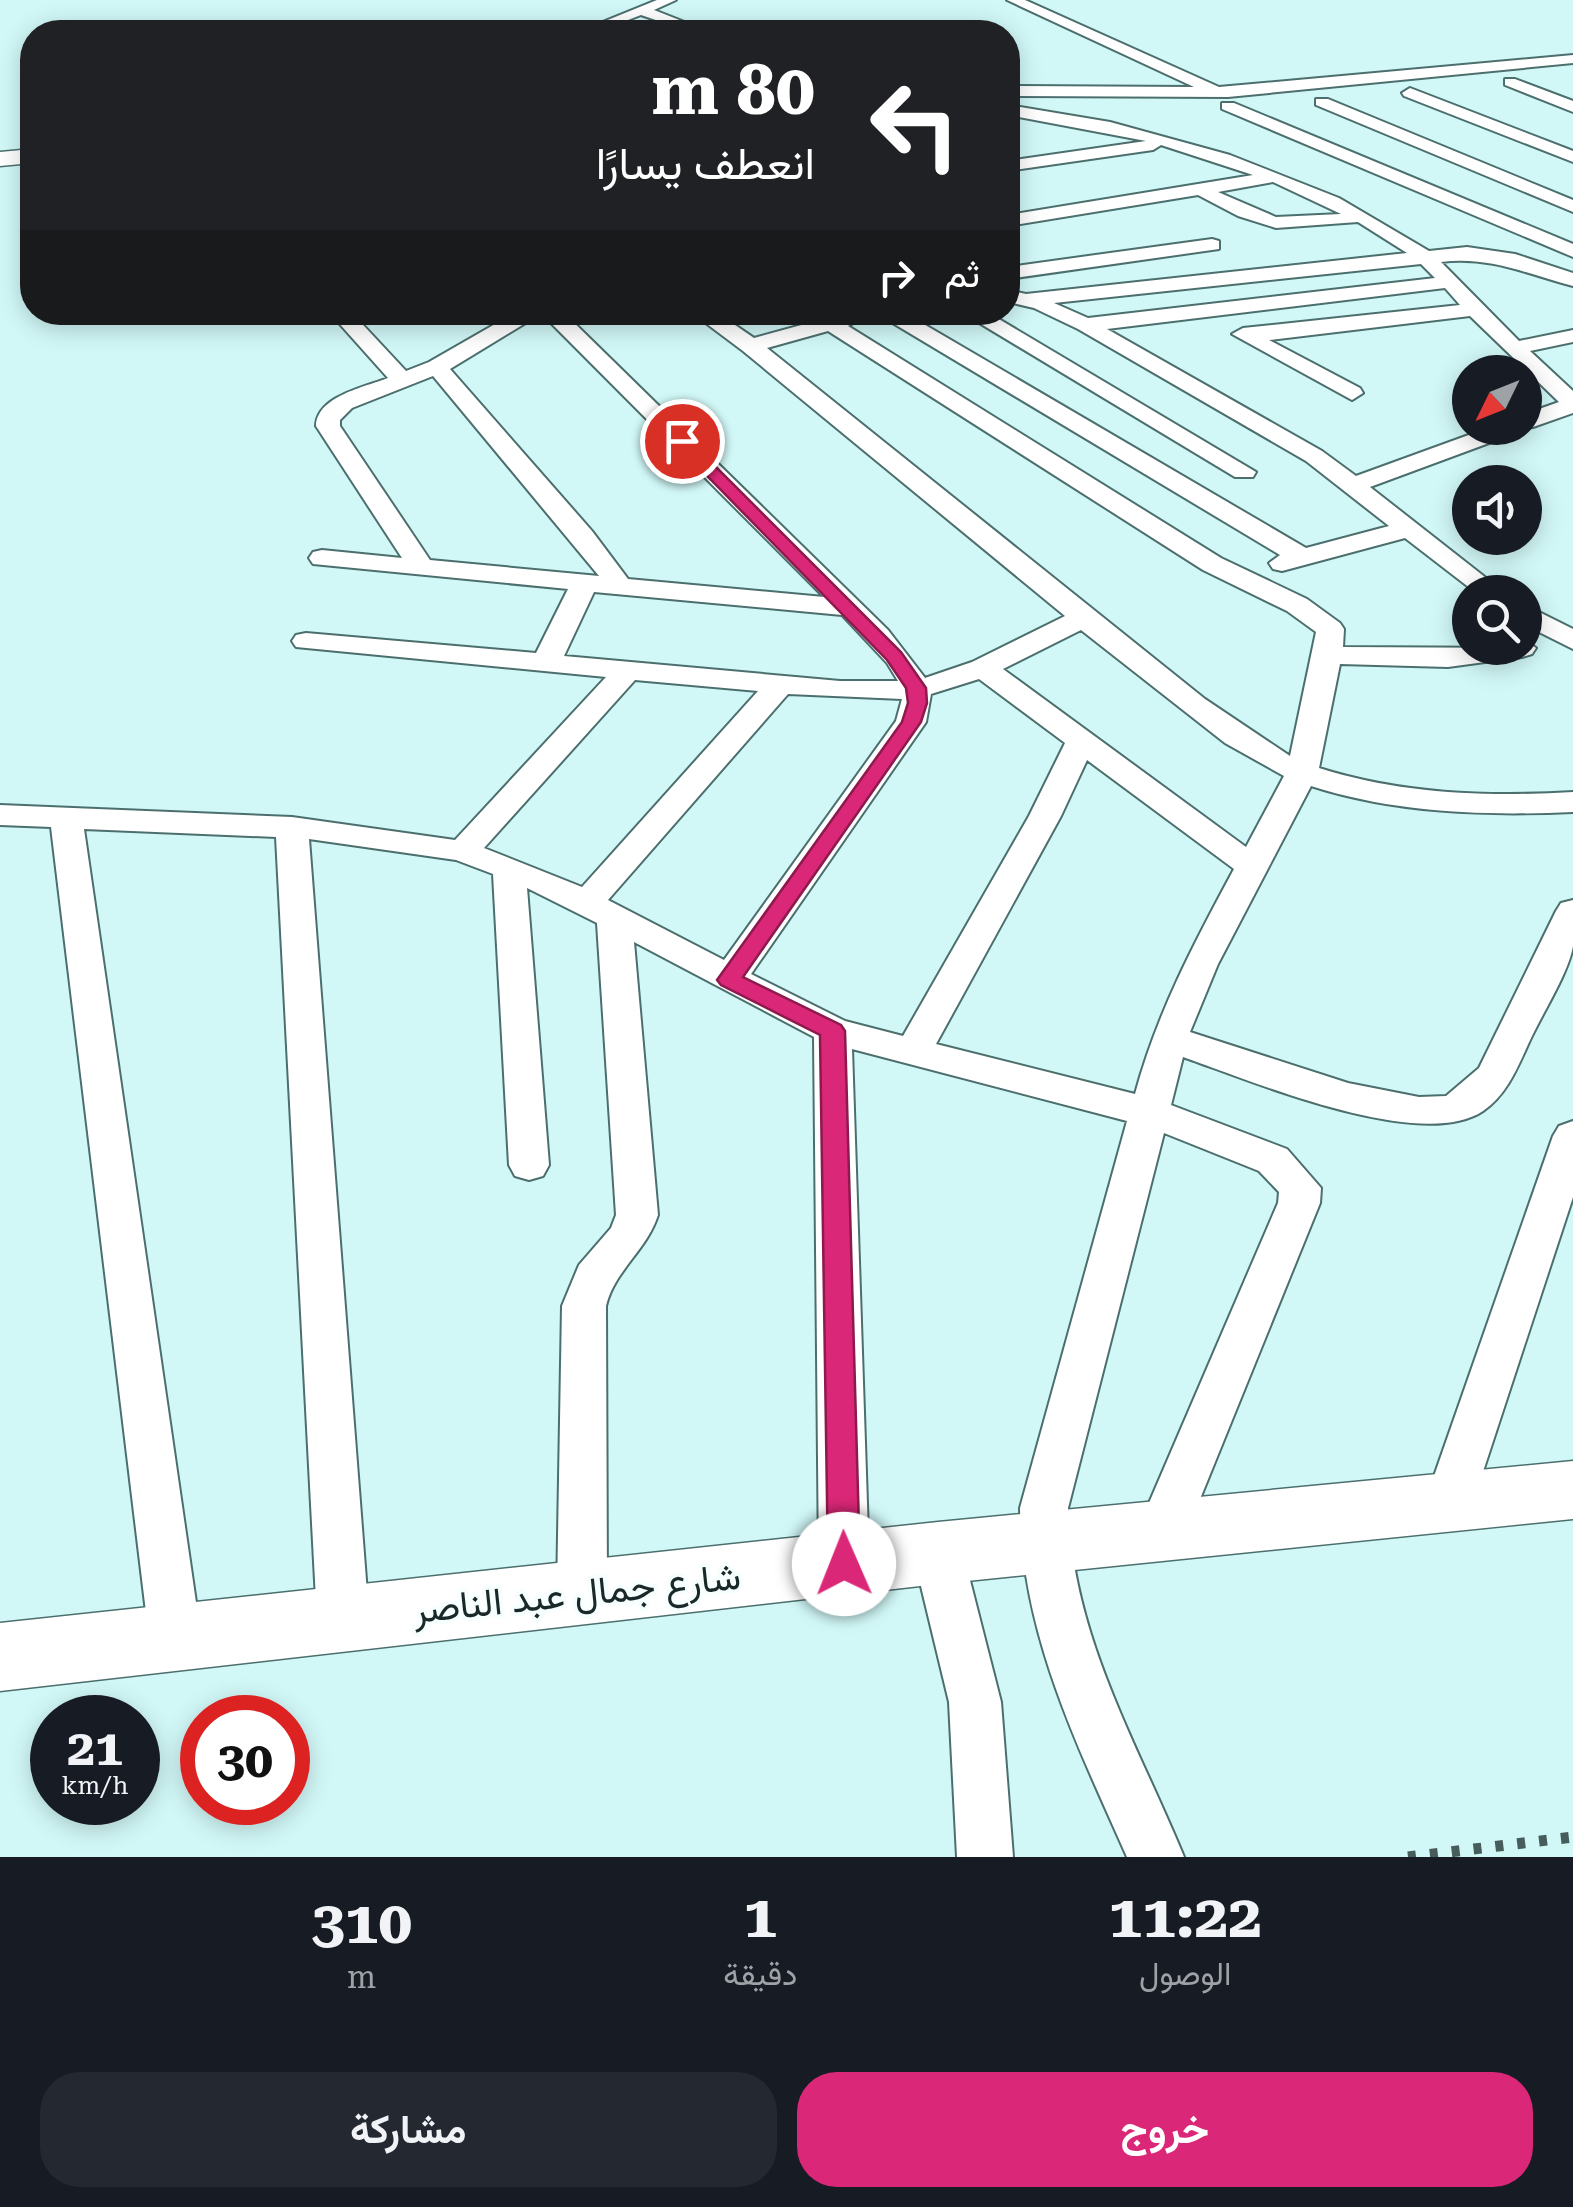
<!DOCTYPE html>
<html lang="ar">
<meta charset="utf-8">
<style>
:root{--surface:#171b24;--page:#242831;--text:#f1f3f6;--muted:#9ea1a6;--accent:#db2777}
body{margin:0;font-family:"Roboto Serif",Vazirmatn,serif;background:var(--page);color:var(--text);direction:rtl;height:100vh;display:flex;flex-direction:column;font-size:38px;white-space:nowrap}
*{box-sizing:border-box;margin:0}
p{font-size:32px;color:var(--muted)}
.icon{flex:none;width:55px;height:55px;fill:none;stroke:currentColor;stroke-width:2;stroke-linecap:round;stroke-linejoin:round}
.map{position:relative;height:1857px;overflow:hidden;direction:ltr}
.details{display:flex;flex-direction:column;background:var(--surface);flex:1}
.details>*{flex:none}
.banner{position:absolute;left:20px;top:20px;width:1000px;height:305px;border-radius:40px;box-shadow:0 5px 25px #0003;direction:rtl;background:#202124;color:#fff;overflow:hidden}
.needle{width:65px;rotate:227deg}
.tools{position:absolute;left:1452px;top:355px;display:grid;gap:20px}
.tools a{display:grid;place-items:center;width:90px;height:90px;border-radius:50%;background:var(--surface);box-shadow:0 5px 25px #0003;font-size:50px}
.speed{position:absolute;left:30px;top:1695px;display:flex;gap:20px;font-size:50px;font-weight:700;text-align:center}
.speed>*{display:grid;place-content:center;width:130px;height:130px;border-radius:50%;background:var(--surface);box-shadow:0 5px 25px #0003;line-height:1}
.speed small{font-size:25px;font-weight:400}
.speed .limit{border:15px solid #d22;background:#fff;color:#111}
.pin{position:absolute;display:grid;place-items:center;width:85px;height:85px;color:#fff;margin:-42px;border:5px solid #fff;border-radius:50%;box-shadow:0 2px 10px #0007}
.me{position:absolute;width:110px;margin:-55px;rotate:359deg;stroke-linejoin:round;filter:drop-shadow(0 0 8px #0008)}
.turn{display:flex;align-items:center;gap:35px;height:210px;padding:0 40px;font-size:45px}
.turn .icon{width:130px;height:130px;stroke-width:2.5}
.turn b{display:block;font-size:70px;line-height:85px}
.then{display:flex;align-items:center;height:95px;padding:0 40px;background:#0003;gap:20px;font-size:38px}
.eta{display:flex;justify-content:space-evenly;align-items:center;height:170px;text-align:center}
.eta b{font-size:60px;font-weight:700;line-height:70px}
.primary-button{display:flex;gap:20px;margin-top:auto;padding:20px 40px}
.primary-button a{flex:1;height:115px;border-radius:40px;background:var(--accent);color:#fff;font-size:40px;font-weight:700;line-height:115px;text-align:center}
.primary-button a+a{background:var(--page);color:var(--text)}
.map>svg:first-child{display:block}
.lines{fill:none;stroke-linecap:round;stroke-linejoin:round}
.street-casing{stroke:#4c6f6e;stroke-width:4}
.secondary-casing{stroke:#4c6f6e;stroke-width:3}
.street{fill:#fff;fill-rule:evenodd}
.secondary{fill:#fff;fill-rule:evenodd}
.rail{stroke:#475d5c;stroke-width:11;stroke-dasharray:8 14;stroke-linecap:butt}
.route{fill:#db2777;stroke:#8e194d;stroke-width:2.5}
.labels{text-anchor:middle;stroke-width:8;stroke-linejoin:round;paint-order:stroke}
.near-street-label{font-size:38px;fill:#192828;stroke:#f7fefe}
</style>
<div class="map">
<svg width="1573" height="1857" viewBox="0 0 1573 1857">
<rect width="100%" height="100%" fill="#d1f8f7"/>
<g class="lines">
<!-- street casing -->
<g class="street-casing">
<g id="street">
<path d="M657 0H676L654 10 710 32H691L641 15 597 32H578Z"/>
<path d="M1007 0H1025L1219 87 1573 55V63L1228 97 1008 96V86L1194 87Z"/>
<path d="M1505 79H1515L1573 101V112L1505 85Z"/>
<path d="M1410 88 1573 151V162L1404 96 1402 93Z"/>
<path d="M1316 99H1328L1573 200V212L1316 105Z"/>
<path d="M1222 103H1234L1573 244V257L1222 109Z"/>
<path d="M1008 105 1110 122 1230 155 1339 198 1429 251 1467 247 1515 254 1573 273V286C1527 274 1490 256 1441 262L1519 341 1573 330V342L1530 351 1573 391V413L1533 427 1519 428 1516 433 1370 487 1504 592H1475L1405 538 1282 571 1273 569 1269 563 1280 555 881 316 878 312H903L1306 548 1389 526 1306 461 1078 329 1034 308 1008 302V290L1026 294 1407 253 1358 222 1276 228 1238 216 1198 195 1008 226V215L1253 175 1161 145 1153 150 1008 171V161L1146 141 1008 115ZM1273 182 1341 214 1276 217 1218 192ZM1421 264 1435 278 1088 318 1054 303ZM1445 288 1460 305 1243 328 1232 334 1352 400 1363 393 1360 388 1269 340 1470 316 1559 402 1525 414V428H1488L1356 476 1322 451 1107 329Z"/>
<path d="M1212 239 1219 241V249L1008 279V267Z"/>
<path d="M329 312H351L406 371 429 362 516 312H563L888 630 925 678 972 662 1065 616 743 351 691 312H716L754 338 849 312 859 314 862 318 848 326 1221 558 1307 599 1340 623 1344 629 1343 647 1525 648V640L1536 648 1532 654 1522 657 1448 667 1340 664 1319 768C1401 794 1487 797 1573 792V812C1485 816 1395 813 1311 786L1218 964 1190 1032 1348 1083 1419 1097 1446 1096 1479 1068 1556 911 1561 903 1573 900C1573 915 1573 931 1573 946 1569 971 1544 1011 1532 1036 1519 1063 1509 1093 1483 1111 1420 1153 1250 1080 1183 1057L1171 1105 1287 1149 1321 1188 1320 1203 1187 1531 1179 1547 1162 1553 1145 1547 1137 1531 1278 1203 1279 1192 1259 1171 1164 1133 1068 1508C1073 1637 1136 1741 1184 1857H1127C1077 1744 1022 1634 1020 1508L1127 1121 852 1049 869 1564 862 1580 844 1587 826 1580 819 1564 814 1037 634 942 658 1215C647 1250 614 1271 606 1306L607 1593 600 1610 582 1616 564 1610 557 1593 562 1306 579 1265 611 1228 616 1215 597 923 527 888 549 1165 543 1176 529 1180 515 1176 509 1165 493 874 456 860 309 839 369 1619 361 1636 343 1643 325 1636 317 1619 276 837 84 829 201 1637 193 1654 175 1661 157 1654 149 1637 51 827 0 825V805L292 817 455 840 606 677 296 647 292 641 296 635 306 633 536 653 568 589 313 564 309 558 313 552 322 550 402 558 316 426C317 396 365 387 388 378ZM542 313 544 316 824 597 628 579 592 531 450 369ZM828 331 1203 570 1287 611 1316 632 1290 756 1205 699 767 348ZM433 376 599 576 430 560 340 426V420L352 408ZM594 592 842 615 887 663 898 681H840L564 656ZM1081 630 1225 743 1284 776 1246 847 1003 669ZM979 679 1065 743 1029 816 903 1036 845 1021 751 974 926 722 931 694ZM635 680 758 691 582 887 484 848ZM788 694 902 699 896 721 724 960 608 900ZM1087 760 1234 869C1194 943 1157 1013 1135 1094L936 1044 1061 816Z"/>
<path d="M961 312H987L1256 472 1253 477H1235Z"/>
<path d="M1525 605 1573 629V649L1525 625Z"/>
<path d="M1573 1121V1197L1473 1502 1466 1517 1449 1523 1432 1517 1425 1502 1553 1136 1559 1126Z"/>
<path d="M938 1530 956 1537 963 1553 1001 1702 1013 1857H957L949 1702 913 1553 920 1537Z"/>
</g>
</g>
<!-- secondary casing -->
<g class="secondary-casing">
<g id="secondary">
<path d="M32 149V163L0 166V152Z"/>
<path d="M1573 1461V1519L938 1584 0 1691V1623L938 1522Z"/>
</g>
</g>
<!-- street -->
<use href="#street" class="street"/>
<!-- secondary -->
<use href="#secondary" class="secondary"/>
<!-- rail -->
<path class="rail" d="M1408 1857 1573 1837"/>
</g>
<!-- route -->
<path class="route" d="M677 438H687L901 652 926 688 927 703 921 722 743 977 841 1025 845 1031 860 1564 855 1574 844 1579 832 1574 828 1564 820 1035 721 985 717 980 902 722 908 703 906 688 887 660 677 445Z"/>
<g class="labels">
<!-- near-street labels -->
<g class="near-street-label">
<text transform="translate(577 1593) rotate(-6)" y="13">شارع جمال عبد الناصر</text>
</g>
</g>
</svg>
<div class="tools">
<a><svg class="needle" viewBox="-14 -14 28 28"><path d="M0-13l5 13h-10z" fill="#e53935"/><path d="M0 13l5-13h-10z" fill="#9ea1a6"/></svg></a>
<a><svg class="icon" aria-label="sound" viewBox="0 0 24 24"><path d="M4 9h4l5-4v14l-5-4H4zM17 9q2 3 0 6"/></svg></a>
<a><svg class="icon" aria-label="search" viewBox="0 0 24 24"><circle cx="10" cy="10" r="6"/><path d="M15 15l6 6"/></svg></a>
</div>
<div class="speed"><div>21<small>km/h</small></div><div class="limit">30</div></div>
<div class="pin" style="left:682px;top:441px;background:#d93025"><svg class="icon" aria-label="arrive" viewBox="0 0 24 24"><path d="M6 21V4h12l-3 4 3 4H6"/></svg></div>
<svg class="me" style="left:844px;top:1564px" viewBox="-20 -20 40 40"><circle r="19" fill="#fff"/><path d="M0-13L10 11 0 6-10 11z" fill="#db2777"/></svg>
<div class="banner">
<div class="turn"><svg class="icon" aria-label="left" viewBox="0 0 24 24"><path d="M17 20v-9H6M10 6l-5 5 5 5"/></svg><div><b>80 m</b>انعطف يسارًا</div></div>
<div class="then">ثم<svg class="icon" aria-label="right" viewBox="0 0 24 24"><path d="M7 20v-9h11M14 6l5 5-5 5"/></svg></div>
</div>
</div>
<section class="details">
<div class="eta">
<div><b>11:22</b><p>الوصول</p></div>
<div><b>1</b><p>دقيقة</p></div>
<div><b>310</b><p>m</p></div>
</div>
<div class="primary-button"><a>خروج</a><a>مشاركة</a></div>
</section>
